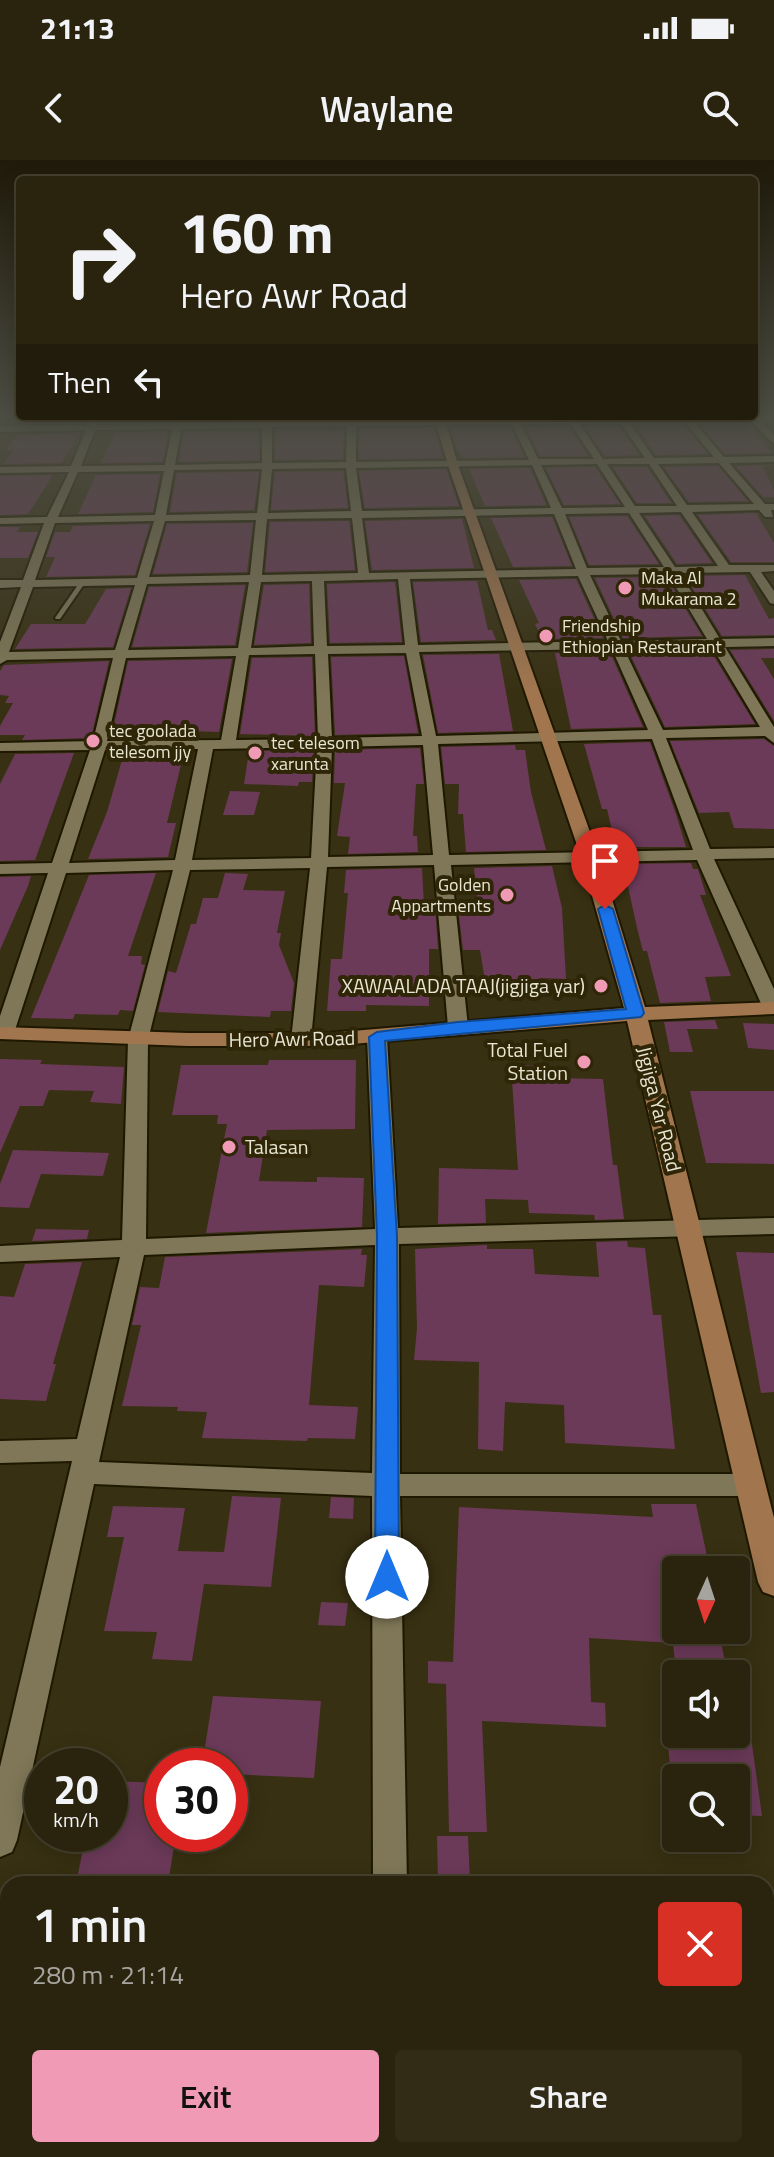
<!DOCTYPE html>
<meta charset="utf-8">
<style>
:root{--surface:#2a240e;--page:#322c17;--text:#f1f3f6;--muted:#a5a49e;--line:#46412e;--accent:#f09ab6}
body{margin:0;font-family:"Titillium Web",sans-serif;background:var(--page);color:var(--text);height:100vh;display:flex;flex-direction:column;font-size:30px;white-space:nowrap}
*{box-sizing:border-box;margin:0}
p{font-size:26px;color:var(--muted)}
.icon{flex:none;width:44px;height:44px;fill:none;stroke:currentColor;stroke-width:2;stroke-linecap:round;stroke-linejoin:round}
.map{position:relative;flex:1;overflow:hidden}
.sheet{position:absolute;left:0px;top:1716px;width:774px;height:282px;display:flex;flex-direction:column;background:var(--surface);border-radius:24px 24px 0 0;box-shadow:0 4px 20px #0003,0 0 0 2px var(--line)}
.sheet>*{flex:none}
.hud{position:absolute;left:16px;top:16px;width:742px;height:244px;border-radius:8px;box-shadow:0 4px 20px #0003,0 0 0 2px var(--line);background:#2a240e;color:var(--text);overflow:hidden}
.needle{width:52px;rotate:183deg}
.tools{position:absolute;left:662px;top:1396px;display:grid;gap:16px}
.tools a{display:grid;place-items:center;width:88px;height:88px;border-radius:8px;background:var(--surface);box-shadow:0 4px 20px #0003,0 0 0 2px var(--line);font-size:40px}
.speed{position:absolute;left:24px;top:1588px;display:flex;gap:16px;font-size:40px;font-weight:700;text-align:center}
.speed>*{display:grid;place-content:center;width:104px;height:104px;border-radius:50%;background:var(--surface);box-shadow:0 4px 20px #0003,0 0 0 2px var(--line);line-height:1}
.speed small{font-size:20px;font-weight:400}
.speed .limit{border:12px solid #d22;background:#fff;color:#111}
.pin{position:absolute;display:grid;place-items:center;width:68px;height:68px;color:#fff;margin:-82px -34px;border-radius:50% 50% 50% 0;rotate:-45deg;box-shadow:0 0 8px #0007}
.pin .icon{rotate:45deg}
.me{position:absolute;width:88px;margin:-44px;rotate:0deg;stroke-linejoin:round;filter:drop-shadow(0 0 6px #0008)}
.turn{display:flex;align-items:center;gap:28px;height:168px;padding:0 32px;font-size:36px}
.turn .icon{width:104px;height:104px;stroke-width:2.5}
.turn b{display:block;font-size:56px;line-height:68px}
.then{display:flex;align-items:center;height:76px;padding:0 32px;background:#0003;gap:16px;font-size:30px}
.round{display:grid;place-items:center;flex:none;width:84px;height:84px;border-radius:8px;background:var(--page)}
.summary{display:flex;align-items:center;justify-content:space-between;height:136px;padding:0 32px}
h1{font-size:48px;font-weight:600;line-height:60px}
.cta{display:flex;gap:16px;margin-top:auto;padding:16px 32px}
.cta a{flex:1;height:92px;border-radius:8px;background:var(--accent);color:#111;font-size:32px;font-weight:600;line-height:92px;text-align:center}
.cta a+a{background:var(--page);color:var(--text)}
.status{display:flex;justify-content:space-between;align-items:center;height:56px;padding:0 40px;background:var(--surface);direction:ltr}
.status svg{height:22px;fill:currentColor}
header{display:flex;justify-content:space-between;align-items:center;height:104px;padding:0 32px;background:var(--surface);font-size:36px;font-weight:600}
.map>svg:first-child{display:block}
.building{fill:#6b3a59}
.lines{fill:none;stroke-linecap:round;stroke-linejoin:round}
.lane-casing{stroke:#1f1800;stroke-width:4}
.street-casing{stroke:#1f1800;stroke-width:4}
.secondary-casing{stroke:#1f1800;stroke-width:4}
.lane{fill:#7f7757;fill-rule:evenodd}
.street{fill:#7f7757;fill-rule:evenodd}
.secondary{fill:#a1764f;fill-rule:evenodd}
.route{fill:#1a73e8;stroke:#114b97;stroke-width:2}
.poi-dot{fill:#f09ab6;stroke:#2e2607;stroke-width:3}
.labels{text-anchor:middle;stroke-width:8;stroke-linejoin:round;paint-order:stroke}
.far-poi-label{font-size:18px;fill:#e9e5d3;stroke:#2e2607;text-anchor:start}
.poi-label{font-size:20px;fill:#e9e5d3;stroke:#2e2607;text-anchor:end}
.street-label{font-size:20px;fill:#e9e5d3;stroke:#2e2607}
</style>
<div class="status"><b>21:13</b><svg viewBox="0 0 49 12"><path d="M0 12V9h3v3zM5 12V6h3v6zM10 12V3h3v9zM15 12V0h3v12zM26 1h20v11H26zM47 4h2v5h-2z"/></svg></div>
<header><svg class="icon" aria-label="back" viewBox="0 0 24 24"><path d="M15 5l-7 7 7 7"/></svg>Waylane<svg class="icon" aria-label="search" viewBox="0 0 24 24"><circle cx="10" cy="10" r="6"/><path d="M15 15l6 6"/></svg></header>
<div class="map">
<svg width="774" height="1997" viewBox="0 0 774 1997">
<rect width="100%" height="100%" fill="#383012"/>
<!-- building -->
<g class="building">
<path d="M31 256H62L86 257 85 262 26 263Z"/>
<path d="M749 263 772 293 725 294 699 264Z"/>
<path d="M683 264 708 294 656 295 636 266Z"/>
<path d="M568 266 588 296H540L526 267Z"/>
<path d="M585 266H619L639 295 605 296Z"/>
<path d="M510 267 524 297 463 298 457 289 450 268Z"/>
<path d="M434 268 443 298 359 299V269Z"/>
<path d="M344 269 343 299 275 300V270Z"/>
<path d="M259 271V300L179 302 184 272Z"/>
<path d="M168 272 163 302 101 303 115 273Z"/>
<path d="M80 273 61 303 3 304 14 290H6L17 275Z"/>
<path d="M774 305 763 307 774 330V337H763L736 306Z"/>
<path d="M718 306 748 341 689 342 664 307Z"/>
<path d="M595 307 620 344 564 345 546 308Z"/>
<path d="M613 307H647L671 343H637Z"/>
<path d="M530 308 546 345 485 346 469 309Z"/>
<path d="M446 309 459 346 365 348 359 311Z"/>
<path d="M343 311 348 348 271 350 275 312Z"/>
<path d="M259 312 254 350 170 352 177 313Z"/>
<path d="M160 314 153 352 78 354 96 315Z"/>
<path d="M53 315 28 354 0 355V316Z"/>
<path d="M756 353 774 383V402H731L698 355Z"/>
<path d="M679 355 712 403 677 404 645 356Z"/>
<path d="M627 356 659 404 589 405 569 357Z"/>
<path d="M552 357 572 406 513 407 491 358Z"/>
<path d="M462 359 474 408 372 410 365 361Z"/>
<path d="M349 361 355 410 265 412 270 362Z"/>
<path d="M253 363 247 412 153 414 167 364Z"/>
<path d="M150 364 135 415 46 417 55 397H46L55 372H70L73 366Z"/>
<path d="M0 367H20L17 372H38L28 398H0Z"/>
<path d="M745 415 769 459 774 458V475L722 476 685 416Z"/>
<path d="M666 417 702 476 623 478 595 418Z"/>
<path d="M576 419 603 478 542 479 535 464 539 463 519 420Z"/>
<path d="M477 421 488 470H492L496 480 421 482 413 422Z"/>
<path d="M395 422 402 482 330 483 327 424Z"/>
<path d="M309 424 311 483 254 485 264 425Z"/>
<path d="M245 425 235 485 132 487 149 427Z"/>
<path d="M131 428 113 487 15 489 31 464H85L106 429Z"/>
<path d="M774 489V498H761L774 519V561L730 490Z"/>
<path d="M710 490 755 564 665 567 629 492Z"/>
<path d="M610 492 643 567 571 569 555 493Z"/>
<path d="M499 494 513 571 438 573 423 495Z"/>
<path d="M404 496 418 573 335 575 331 497Z"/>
<path d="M312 497 315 576 240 574 252 498Z"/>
<path d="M232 499 219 572 188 571 187 577 111 578 128 501Z"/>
<path d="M109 501 91 578 22 580 25 575H0V566L13 543H5L9 536 0 535V511L4 505Z"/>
<path d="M764 579 774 586V669L734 668 729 652 699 653 670 581Z"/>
<path d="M650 582 676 654 686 687H616L607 649H602L584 584Z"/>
<path d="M515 585 516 590H525L531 632 546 690 466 692 463 654H458L459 624H445L441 587Z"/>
<path d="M420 588 424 624H416L413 676H417L418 692 348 694 350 677 337 676 345 623H334L335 590Z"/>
<path d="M314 590 312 622H299L298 626 244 624 249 591Z"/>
<path d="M184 592 167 663H176L168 697 88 699 107 652 124 593Z"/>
<path d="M74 593 35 700 0 701V624L15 594Z"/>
<path d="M230 631 260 632 254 655H223Z"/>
<path d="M691 703 693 709H698L706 735H700L731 816 705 817 711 841 660 843 647 791H643L638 772 623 704Z"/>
<path d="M552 706 562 748 566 819 539 818 543 829 487 833 480 790H463L458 747 478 748 474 708Z"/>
<path d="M422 708 424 746H435L438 789H429V846L366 845V851H327L331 799H342L348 733H344L346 710Z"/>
<path d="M156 713 128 796H142L141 804 145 805 133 851 120 850 118 855 75 854 73 859 31 858 89 715Z"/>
<path d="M225 713 248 714 243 730 285 731 277 773H281L279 785 294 823 291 851H271L270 857 158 852 168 811 176 813 191 764H196L203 738H218Z"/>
<path d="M31 716 28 726 0 790V717Z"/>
<path d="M715 860 718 869H687L693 892H670L664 862Z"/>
<path d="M743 863 774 864V890L748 888Z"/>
<path d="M0 899 42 900 40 904 124 907 121 944 90 942 94 931 49 930 43 946H20L0 993Z"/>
<path d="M269 900H356L355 969 267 970 259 1021 317 1022V1017L364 1018 362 1067 206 1073 227 964H217L218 955H172L181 905H268Z"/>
<path d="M511 905 538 906V914H552V918L603 919 613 1005H617L624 1059 595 1060 594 1055 529 1053 528 1040 485 1039 486 1063 438 1064 439 1008 518 1010Z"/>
<path d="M690 931H774V1004L706 1003Z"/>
<path d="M13 990 109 993 103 1016 41 1014 29 1048 0 1047V1024Z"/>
<path d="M36 1069 89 1070 87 1079 32 1081Z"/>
<path d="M627 1081 628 1087 645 1088 653 1155H661L675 1289 565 1283 564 1245 505 1242 503 1291 478 1289 479 1202 414 1200 417 1168 415 1089 487 1085V1089H533L535 1114 599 1117 596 1082Z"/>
<path d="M362 1089 361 1095H367L364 1127 319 1125 309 1245 358 1247 355 1279 308 1278 307 1281 202 1278 207 1252 177 1251 178 1247 122 1246 141 1165H132L140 1127 159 1128 165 1097Z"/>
<path d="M736 1092 774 1093V1232L761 1233Z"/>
<path d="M82 1102 53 1204H56L46 1241 0 1239V1136L14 1137 25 1104Z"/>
<path d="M232 1336 281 1338 271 1427 204 1424 192 1501 152 1499 157 1472 104 1471 124 1377H107L113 1346 185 1348 178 1391 224 1392Z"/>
<path d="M331 1337 354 1338 353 1359 329 1358Z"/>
<path d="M651 1344H696L708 1401H706L707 1410H676V1470H719L727 1514H676L673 1483 589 1478 591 1542 605 1543 606 1567 482 1561 487 1672H449L446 1524 428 1523V1501L453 1502 459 1347 653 1357Z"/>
<path d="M321 1442 348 1443 345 1466 318 1465Z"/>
<path d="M213 1536 321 1541 314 1618 230 1614V1606H202Z"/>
<path d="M750 1570 762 1656 736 1655V1618H671L667 1574H736V1571Z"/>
<path d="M110 1621 162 1623V1674H176L168 1724H76L86 1674H110Z"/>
<path d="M437 1676H468L470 1724H438Z"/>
</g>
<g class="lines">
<!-- lane casing -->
<g class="lane-casing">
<path id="lane" d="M80 422 85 423 60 459H56L55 458Z"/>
</g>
<!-- street casing -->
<g class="street-casing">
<g id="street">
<path d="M90 256 98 257 96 265 173 264 175 256H183L182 263 263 262V256H271V262L347 261 348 256H356V261L510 258 509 256H774V260H760L774 275V284L750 260 693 261 724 297 774 296V302L729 303 765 344H774V350H771L773 357H765L759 350 692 352 729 405H774V411L761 412 774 431V444L770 443 750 412 680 413 720 479 774 478V486L725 487 774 567V583L765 576 666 578 710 689 774 688V698L714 699 774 829V854L763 848 697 700 451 705 468 867 458 873 448 867 434 705 327 707 311 880 301 886 291 880 310 708 190 710 148 880 146 1079 375 1069 367 877 377 871 387 877 398 1068 774 1058V1074L399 1084 400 1314H751L761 1317 765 1325 761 1333 751 1336H400L407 1724H373L372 1336 94 1324 17 1680 12 1692 0 1697V1607L72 1301 0 1303V1281L77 1279 120 1097 0 1102V1086L122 1080 128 880 173 710 66 713 14 873 11 877 0 878V856L48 713 0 714V704L52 703 90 590 0 591V583L93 581 113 498 7 500 0 504V482L21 427 0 428V420H23L44 363 0 364V358L47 357 69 312 0 313V307L71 306 86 270 0 272V266L87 265ZM684 261 714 297 654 298 629 262ZM620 262 645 298 603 299 579 263ZM570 263 594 299H538L521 264ZM512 264 529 300 356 302V266ZM347 266 346 302 272 303V267ZM262 268V303L175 305 181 269ZM172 269 165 305 81 306 95 270ZM719 303 754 344 687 345 658 304ZM597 304 625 347 562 348 541 305ZM607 304H649L677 346H635ZM532 305 551 348 362 351 356 308ZM346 308 351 351 268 353 272 309ZM262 309 257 353 166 355 174 310ZM164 311 155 355 58 357 78 312ZM681 352 718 406 675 407 639 353ZM629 353 664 407 587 408 565 354ZM554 354 576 409 369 413 362 358ZM352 358 358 413 262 415 267 359ZM256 360 250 415 149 417 165 361ZM154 361 137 418 35 420 55 363ZM668 414 707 479 621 481 590 415ZM578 416 608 481 418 485 410 419ZM398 419 405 485 327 486 324 421ZM312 421 314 486 251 488 261 422ZM249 422 238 488 128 490 147 424ZM135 425 115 490 9 492 33 427ZM712 487 760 567 663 570 624 489ZM612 489 648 570 436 576 419 492ZM406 493 422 576 332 578 328 494ZM315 494 318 579 236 580 249 495ZM236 496 221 580 107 581 126 498ZM652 579 693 690 449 695 438 584ZM423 585 433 695 328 697 332 587ZM317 587 311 698 192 700 213 589ZM198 589 175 700 69 703 105 590ZM375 1085 372 1313 99 1302 144 1095Z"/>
<path d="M0 1939 8 1940V1980L0 1979Z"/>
<path d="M766 1968H774V1997H750L747 1990H766Z"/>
<rect x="372" y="1990" width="40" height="7"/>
</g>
</g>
<!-- secondary casing -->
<g class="secondary-casing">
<path id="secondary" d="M434 256H444L458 305 599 697 645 847 774 842V854L648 860 774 1358V1436L763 1432 758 1422 627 861 328 886H188L0 879V867L188 873H328L624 848 581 697 448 305Z"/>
</g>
<!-- lane -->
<use href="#lane" class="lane"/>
<!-- street -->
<use href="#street" class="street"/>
<!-- secondary -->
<use href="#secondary" class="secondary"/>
</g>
<!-- sky -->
<linearGradient id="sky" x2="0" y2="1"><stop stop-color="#1f1a0a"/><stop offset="0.48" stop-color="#4d4e44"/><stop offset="1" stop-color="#4d4e44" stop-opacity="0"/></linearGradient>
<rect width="774" height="535" fill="url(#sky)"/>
<!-- route -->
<path class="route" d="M605 745 613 749 644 853 641 857 385 881 397 1076 399 1417 396 1425 387 1428 378 1425 375 1417 377 1076 369 877 377 872 458 862 626 849 598 749Z"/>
<!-- markers -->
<g class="poi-dot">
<circle cx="625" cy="428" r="8"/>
<circle cx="546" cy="476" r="8"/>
<circle cx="93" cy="581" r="8"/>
<circle cx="255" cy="593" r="8"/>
<circle cx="507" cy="735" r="8"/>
<circle cx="601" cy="826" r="8"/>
<circle cx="584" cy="902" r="8"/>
<circle cx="229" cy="987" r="8"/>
</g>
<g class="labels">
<!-- far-poi labels -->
<g class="far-poi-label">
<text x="641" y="424">Maka Al<tspan x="641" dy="21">Mukarama 2</tspan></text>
<text x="562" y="472">Friendship<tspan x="562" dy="21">Ethiopian Restaurant</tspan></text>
<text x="109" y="577">tec goolada<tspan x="109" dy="21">telesom jjy</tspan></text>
<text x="271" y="589">tec telesom<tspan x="271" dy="21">xarunta</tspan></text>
<text x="491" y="731" text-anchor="end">Golden<tspan x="491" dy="21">Appartments</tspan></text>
</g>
<!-- poi labels -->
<g class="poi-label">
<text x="585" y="833">XAWAALADA TAAJ(jigjiga yar)</text>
<text x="568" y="897">Total Fuel<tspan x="568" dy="23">Station</tspan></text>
<text x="245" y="994" text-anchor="start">Talasan</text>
</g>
<!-- street labels -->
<g class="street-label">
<text transform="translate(292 879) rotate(-1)" y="7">Hero Awr Road</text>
<text transform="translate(659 949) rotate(76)" y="7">Jigjiga Yar Road</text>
</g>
</g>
</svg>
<div class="tools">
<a><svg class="needle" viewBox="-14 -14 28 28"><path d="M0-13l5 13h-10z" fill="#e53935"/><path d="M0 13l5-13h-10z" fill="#a5a49e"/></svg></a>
<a><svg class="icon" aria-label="sound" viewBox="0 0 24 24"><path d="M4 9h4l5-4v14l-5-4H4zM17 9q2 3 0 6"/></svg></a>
<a><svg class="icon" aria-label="search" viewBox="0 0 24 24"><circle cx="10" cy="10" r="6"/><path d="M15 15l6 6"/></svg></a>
</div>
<div class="speed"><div>20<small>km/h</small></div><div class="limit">30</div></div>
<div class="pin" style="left:605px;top:749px;background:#d93025"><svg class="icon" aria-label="arrive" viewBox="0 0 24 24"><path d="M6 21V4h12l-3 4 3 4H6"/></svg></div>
<svg class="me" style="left:387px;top:1417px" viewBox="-20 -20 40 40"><circle r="19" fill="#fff"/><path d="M0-13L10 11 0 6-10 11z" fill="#1a73e8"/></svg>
<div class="hud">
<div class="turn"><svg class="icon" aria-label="right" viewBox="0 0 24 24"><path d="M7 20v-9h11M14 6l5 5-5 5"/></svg><div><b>160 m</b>Hero Awr Road</div></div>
<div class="then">Then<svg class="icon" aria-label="left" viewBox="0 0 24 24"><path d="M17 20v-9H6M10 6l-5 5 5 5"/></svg></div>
</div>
<section class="sheet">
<div class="summary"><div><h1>1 min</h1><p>280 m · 21:14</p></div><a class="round" style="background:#d93025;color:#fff"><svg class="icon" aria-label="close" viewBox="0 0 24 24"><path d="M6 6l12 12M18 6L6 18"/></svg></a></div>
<div class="cta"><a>Exit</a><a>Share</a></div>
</section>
</div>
